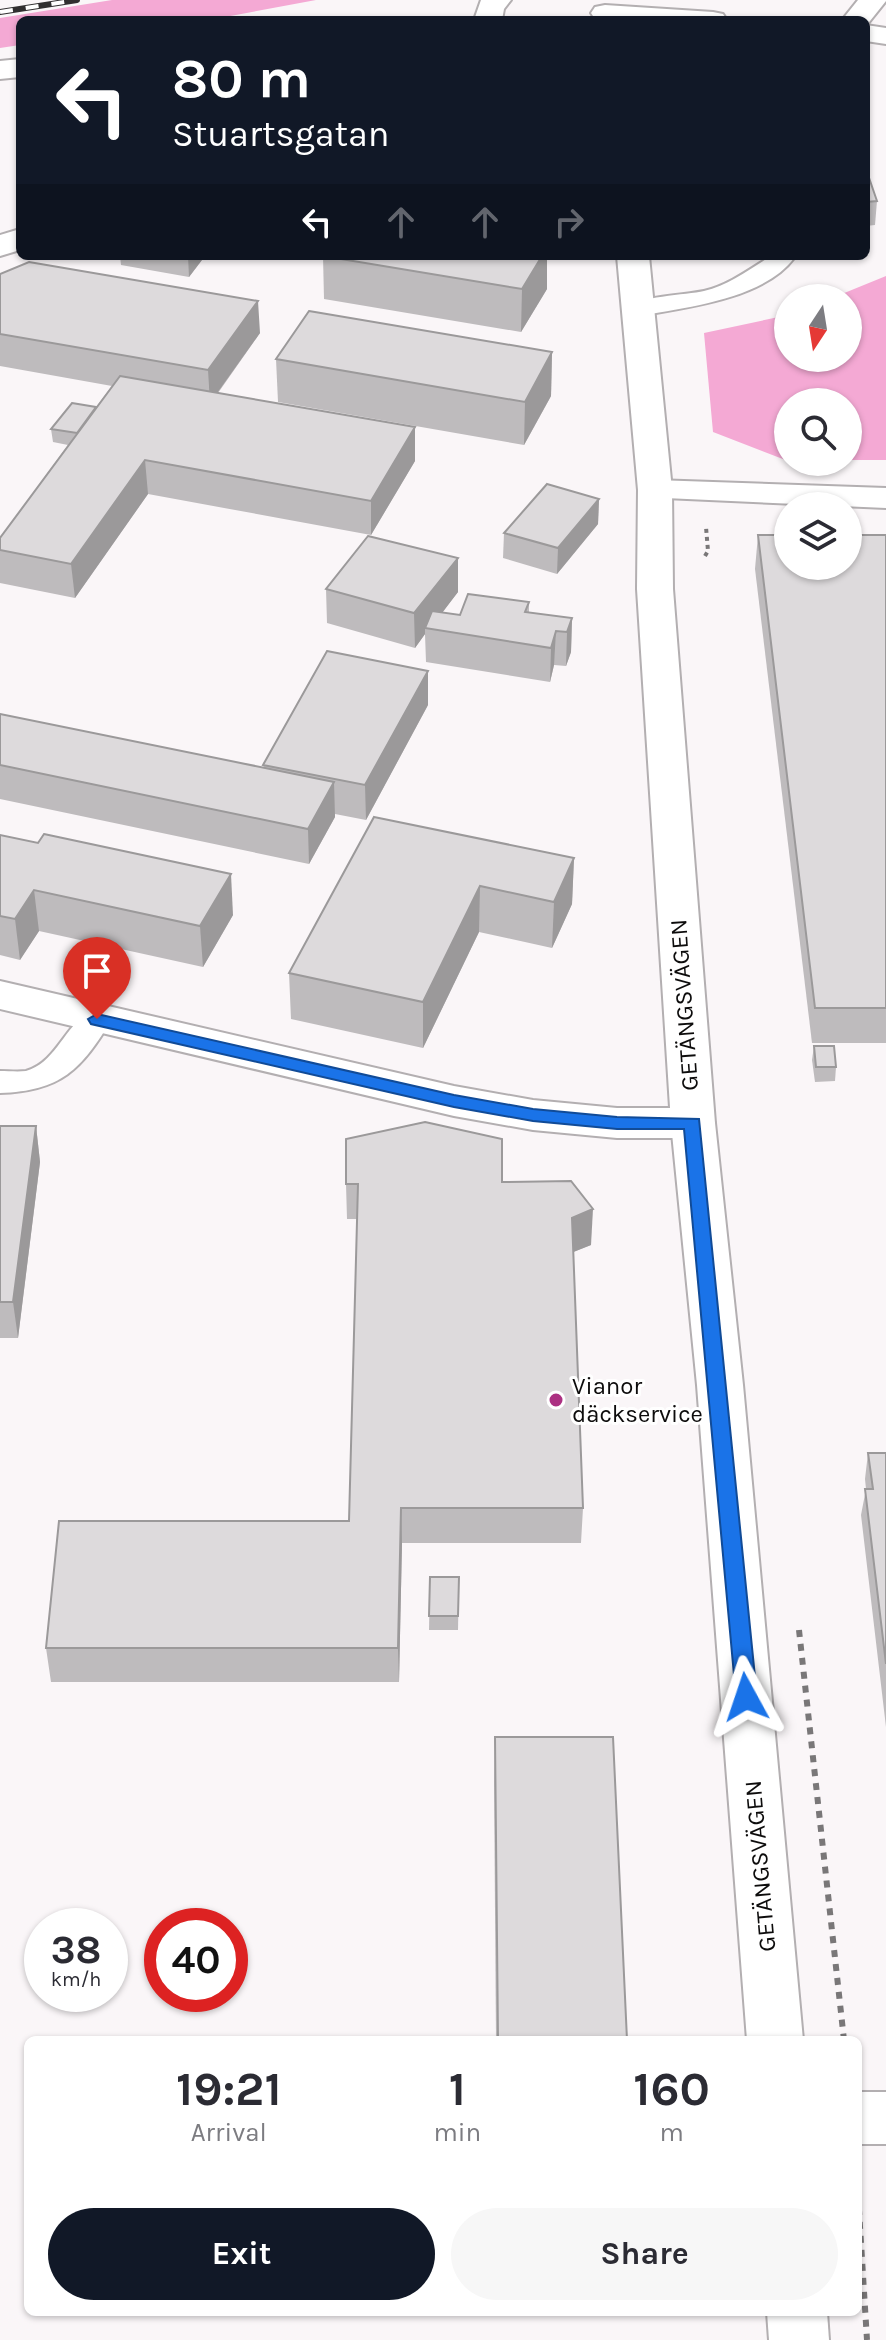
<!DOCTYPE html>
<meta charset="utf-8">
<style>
:root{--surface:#fff;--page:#f7f7f7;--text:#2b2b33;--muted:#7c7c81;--accent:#111827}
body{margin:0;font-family:Karla,sans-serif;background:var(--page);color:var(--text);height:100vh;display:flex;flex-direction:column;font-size:30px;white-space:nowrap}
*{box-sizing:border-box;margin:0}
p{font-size:26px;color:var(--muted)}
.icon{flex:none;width:44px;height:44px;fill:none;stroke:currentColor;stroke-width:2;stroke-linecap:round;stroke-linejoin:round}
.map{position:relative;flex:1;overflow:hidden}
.side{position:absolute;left:24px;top:2036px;width:838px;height:280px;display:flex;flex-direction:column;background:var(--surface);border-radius:12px;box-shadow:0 2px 6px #0004}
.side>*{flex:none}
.hud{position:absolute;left:16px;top:16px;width:854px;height:244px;border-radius:12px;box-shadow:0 2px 6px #0004;background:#111827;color:#fff;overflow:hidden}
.needle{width:52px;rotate:192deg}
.fabs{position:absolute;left:774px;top:284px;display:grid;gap:16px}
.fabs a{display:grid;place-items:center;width:88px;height:88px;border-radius:50%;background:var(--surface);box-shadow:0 2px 6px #0004;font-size:40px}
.speed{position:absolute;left:24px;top:1908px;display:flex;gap:16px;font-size:40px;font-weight:700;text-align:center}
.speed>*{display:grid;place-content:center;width:104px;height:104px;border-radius:50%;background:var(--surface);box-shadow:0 2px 6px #0004;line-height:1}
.speed small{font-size:20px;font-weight:400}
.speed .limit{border:12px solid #d22;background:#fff;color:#111}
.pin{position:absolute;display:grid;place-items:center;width:68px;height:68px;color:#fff;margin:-82px -34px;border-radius:50% 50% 50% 0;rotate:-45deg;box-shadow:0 0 8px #0007}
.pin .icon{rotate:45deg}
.me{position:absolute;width:88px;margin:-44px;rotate:355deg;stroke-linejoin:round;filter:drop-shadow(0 0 6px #0008)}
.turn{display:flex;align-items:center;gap:28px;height:168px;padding:0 24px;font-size:36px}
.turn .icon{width:104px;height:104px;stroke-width:2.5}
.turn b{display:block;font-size:56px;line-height:68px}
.lanes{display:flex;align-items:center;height:76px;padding:0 24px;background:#0003;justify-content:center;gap:40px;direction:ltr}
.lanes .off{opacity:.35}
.eta{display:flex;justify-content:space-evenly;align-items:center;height:136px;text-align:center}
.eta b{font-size:48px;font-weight:700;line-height:56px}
.primary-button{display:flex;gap:16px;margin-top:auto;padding:16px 24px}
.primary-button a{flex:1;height:92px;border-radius:48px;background:var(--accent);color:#fff;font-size:32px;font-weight:700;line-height:92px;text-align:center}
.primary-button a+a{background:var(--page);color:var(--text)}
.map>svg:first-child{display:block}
.green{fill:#f4a9d4}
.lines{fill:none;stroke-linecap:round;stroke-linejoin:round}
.service-casing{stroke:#b3afb1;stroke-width:4}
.minor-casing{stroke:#b3afb1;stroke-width:4}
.tertiary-casing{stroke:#b3afb1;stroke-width:4}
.secondary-casing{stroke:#b3afb1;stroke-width:4}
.path-far1{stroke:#797778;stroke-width:4;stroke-dasharray:4 4;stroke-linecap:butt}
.path{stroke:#797778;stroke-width:6;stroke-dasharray:7 7;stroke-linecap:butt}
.service{fill:#fff;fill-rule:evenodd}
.minor{fill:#fff;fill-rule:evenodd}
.tertiary{fill:#fff;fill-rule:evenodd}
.secondary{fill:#fff;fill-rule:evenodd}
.rail-casing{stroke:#312f30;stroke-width:6}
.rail{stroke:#fff;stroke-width:4;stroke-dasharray:13;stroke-linecap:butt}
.wall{fill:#bebbbd}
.shaded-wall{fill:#9b999a}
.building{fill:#dddadc;stroke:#9b999a;stroke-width:2}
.route{fill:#1a73e8;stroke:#114b97;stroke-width:2}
.poi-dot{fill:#ac3082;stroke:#fff;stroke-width:3}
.labels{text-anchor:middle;stroke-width:6;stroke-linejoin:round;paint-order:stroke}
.street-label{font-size:24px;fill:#0d0c0c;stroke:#fff}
.poi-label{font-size:24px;fill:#0d0c0c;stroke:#fff;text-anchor:start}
</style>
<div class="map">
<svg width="886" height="2340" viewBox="0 0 886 2340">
<rect width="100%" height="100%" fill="#faf6f8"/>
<!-- green -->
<g class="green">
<path d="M112 0H316L209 20H20V45L0 48V18Z"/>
<path d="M886 276V460H848V402H788V461L713 432 704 333 788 315V358H848V298H832Z"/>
</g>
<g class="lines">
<!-- service casing -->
<g class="service-casing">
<g id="service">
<path d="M771 256 794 258C764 299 684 308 638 316L626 309C636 296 687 295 704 291 729 285 750 269 771 256Z"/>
<path d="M97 1009 108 1012 112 1019C81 1070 61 1091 0 1093V1071C8 1071 18 1072 26 1071 59 1062 67 1017 97 1009Z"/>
</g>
</g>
<!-- minor casing -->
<g class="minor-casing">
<g id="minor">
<path d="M858 0H886V1L866 26V20H842Z"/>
<path d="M20 229V250L0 256V235Z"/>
<path d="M655 480 886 488V508L643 497 638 490 643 483Z"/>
<path d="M0 981 454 1086 533 1100 617 1108H693L708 1112 715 1123 708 1134 693 1138H617L533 1130 454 1116 0 1009Z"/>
<rect x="858" y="2092" width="28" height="52"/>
</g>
</g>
<!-- tertiary casing -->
<g class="tertiary-casing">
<g id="tertiary">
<path d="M617 256H649L672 490 673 589 715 1123 743 1385 803 2040H747L697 1385 671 1123 637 589 638 490Z"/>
<path d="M767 2312H827L829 2340H769Z"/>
</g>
</g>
<!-- secondary casing -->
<g class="secondary-casing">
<g id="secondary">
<path d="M481 0H511L504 9 502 20H474Z"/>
<path d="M605 5 713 12 723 14 727 20 595 19 591 13 595 7Z"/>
<path d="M866 25 886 28V44L866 41Z"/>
<path d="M20 59V77L0 79V61Z"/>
</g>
</g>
<!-- path-far1 -->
<path class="path-far1" d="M705 556 708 551 706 527"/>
<!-- path -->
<g class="path">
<path d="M799 1630 844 2040"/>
<path d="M858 2194 867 2340"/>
</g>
<!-- service -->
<use href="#service" class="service"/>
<!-- minor -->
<use href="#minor" class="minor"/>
<!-- tertiary -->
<use href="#tertiary" class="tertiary"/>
<!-- secondary -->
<use href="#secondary" class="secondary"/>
<!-- rail casing -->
<g class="rail-casing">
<path id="rail" d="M0 12 77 0"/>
</g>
<!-- rail -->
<use href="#rail" class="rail"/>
</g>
<!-- wall -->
<g class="wall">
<path d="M866 169 877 201 875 225 866 226Z"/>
<path d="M120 256H205L189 277 121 265Z"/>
<path d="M323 256H547V289L521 332 324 299Z"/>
<path d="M0 274 260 333 218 393 415 427V461L371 535 148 494 75 598 0 583V538L68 445 53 442 51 429 96 407 112 386 0 366Z"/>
<path d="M552 352 551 396 524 445 278 402 276 359Z"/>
<path d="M599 499 598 524 557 574 503 558 504 533Z"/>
<path d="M758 535H886V1043H812L755 569Z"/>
<path d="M326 589 458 592 442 612 460 615 529 602V613L572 618 571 652 566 666 554 665 550 682 426 662 425 634 415 648 327 623Z"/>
<path d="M428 705 366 820 335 814V817L309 864 0 799V714L264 768 263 765Z"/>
<path d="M374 817 574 858 572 904 552 948 479 932 423 1048 291 1019 289 973Z"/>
<path d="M0 835 233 915 203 967 39 931 20 960 0 955Z"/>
<path d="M814 1046 836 1067 835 1081 815 1082 812 1060Z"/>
<path d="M0 1126H36L40 1162 18 1338H0Z"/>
<path d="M502 1182 591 1245 573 1252 583 1508 581 1543H402L399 1682H51L46 1648 349 1521 357 1219H347L346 1184Z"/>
<path d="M868 1453H886V1727L861 1515 866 1489 865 1479Z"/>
<path d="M430 1577H459L458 1630H429Z"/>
<path d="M495 1737 627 2040H496L494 1782Z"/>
</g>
<!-- shaded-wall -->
<g class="shaded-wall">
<path d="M188 256H205L189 277Z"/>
<path d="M542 256H547V289L521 332 522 289Z"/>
<path d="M258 301 260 333 210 403 208 370Z"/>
<path d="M552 352 551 396 524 445 525 402Z"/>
<path d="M415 427V461L371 535V501Z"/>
<path d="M145 460 148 494 75 598 71 564Z"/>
<path d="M599 499 598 524 557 574 558 548Z"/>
<path d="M458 558V592L430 629 425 628V634L415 648 414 613Z"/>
<path d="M572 618 571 652 566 666 567 632Z"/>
<path d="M556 631 554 665 550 682 551 648Z"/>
<path d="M428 671V705L366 820 365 785Z"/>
<path d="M334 782 335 817 309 864 308 829Z"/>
<path d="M574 858 572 904 552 948 554 902Z"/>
<path d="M231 874 233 915 203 967 200 926Z"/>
<path d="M480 886 479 932 423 1048V1002Z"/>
<path d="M34 890 39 931 20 960 15 919Z"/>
<path d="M36 1126 40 1162 18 1338 13 1302Z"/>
<path d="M593 1209 591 1245 571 1253 572 1218Z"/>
<path d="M401 1508 402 1543 399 1682 398 1648Z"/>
</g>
<!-- building -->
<g class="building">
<path d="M866 169 877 201 866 202Z"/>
<path d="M323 256H542L522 289Z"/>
<path d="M29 262 258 301 208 370 0 334V274Z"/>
<path d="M309 311 552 352 525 402 276 359Z"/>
<path d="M120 376 415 427 371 501 145 460 71 564 0 550V538Z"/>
<path d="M72 403 96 407 77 433 51 429Z"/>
<path d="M547 484 599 499 558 548 504 533Z"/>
<path d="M758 535H788V566H848V535H886V1008H815Z"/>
<path d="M368 536 458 558 414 613 326 589Z"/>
<path d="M468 594 529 602 525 612 572 618 567 632 556 631 551 648 425 628 432 611 460 615Z"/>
<path d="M327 651 428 671 365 785 263 765Z"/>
<path d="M0 714 334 782 308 829 0 765Z"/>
<path d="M374 817 574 858 554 902 480 886 423 1002 289 973Z"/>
<path d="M44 834 231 874 200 926 34 890 15 919 0 916V835L38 843Z"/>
<path d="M814 1046H834L836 1067H816Z"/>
<path d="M425 1122 502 1139V1182L571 1181 593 1209 572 1218 583 1508H401L398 1648H46L59 1521H349L358 1184H346V1139Z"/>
<path d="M0 1126H36L13 1302H0Z"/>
<path d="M868 1453H886V1664L865 1489H873Z"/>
<path d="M430 1577H459L458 1616H429Z"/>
<path d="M495 1737H613L627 2040H498Z"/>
</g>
<!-- route -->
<path class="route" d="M97 1014 454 1095 533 1109 617 1117 699 1119 757 1697 754 1703H739L736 1697 684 1129H617L533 1121 454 1107 91 1024 88 1019Z"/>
<!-- markers -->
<circle class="poi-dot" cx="556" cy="1400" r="8"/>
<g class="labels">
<!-- street labels -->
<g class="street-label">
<text transform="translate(684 1005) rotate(-94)" y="8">GETÄNGSVÄGEN</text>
<text transform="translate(760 1866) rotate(-95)" y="8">GETÄNGSVÄGEN</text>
</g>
<!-- poi labels -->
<g class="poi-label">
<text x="572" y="1394">Vianor<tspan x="572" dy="28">däckservice</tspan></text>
</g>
</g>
</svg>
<div class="fabs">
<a><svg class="needle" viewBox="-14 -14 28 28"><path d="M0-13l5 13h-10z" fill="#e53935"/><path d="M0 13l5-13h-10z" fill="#7c7c81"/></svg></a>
<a><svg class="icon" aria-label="search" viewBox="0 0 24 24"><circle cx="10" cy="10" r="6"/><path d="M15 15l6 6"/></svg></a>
<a><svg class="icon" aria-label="layers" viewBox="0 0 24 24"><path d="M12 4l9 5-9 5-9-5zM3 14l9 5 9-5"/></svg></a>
</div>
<div class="speed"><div>38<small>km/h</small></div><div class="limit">40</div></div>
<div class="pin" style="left:97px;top:1019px;background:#d93025"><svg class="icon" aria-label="arrive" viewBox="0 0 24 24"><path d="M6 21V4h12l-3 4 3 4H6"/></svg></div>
<svg class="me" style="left:746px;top:1697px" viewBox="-20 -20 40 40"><path d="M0-17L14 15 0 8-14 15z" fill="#1a73e8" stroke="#fff" stroke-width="4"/></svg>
<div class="hud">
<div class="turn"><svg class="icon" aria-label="left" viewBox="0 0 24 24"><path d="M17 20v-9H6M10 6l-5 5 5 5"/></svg><div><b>80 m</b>Stuartsgatan</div></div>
<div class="lanes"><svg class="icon" aria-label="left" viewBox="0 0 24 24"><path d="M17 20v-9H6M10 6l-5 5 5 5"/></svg><svg class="icon off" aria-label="ahead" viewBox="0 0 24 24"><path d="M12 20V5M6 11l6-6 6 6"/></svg><svg class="icon off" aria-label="ahead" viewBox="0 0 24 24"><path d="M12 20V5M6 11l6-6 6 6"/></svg><svg class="icon off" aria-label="right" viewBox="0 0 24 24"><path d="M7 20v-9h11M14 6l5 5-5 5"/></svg></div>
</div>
<section class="side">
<div class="eta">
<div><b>19:21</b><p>Arrival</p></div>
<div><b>1</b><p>min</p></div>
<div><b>160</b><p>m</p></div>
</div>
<div class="primary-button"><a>Exit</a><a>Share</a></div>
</section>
</div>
